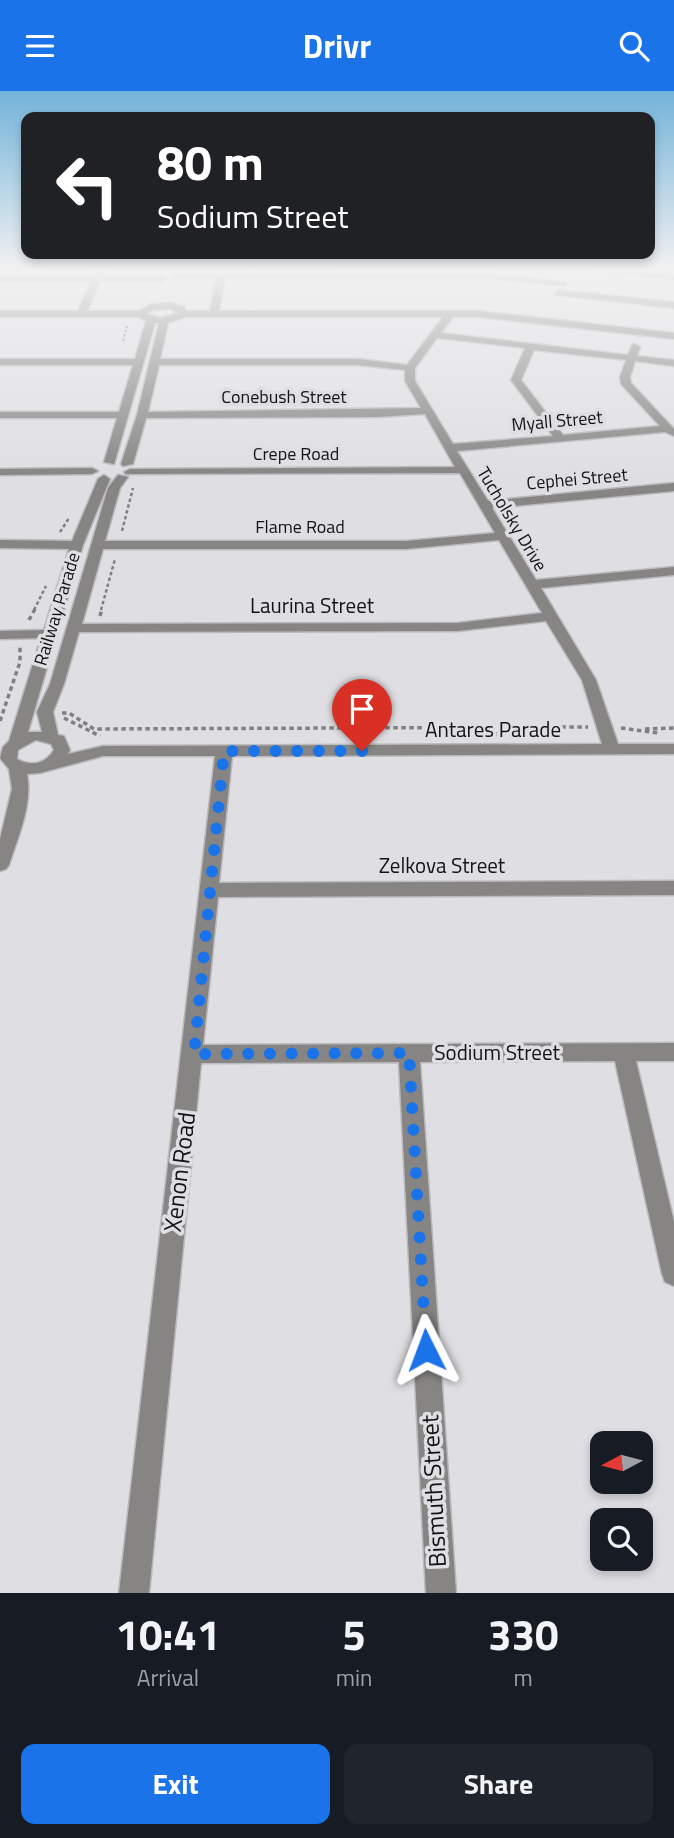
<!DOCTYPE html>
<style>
:root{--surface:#171b24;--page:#20242c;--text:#f1f3f6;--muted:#9ea1a6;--accent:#1a73e8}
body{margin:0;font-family:"Titillium Web",sans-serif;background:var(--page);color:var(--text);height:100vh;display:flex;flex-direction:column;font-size:26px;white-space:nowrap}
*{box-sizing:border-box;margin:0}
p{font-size:23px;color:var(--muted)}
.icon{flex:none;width:38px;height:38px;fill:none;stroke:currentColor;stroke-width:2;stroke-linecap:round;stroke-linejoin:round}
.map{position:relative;height:1502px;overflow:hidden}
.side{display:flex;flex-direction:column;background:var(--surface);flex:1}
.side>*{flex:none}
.guide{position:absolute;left:21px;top:21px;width:634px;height:147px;border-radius:14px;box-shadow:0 4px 10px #0003;background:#202124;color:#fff;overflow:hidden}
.needle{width:46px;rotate:263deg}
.fabs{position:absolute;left:590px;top:1340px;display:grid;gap:14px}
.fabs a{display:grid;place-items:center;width:63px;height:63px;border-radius:14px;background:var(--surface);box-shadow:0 4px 10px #0003;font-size:35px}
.pin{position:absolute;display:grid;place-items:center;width:60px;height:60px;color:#fff;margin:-72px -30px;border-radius:50% 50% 50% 0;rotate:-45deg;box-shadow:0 0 7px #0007}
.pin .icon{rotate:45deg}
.me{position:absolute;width:77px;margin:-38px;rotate:357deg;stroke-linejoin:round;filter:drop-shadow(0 0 5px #0008)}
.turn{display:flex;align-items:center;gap:24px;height:147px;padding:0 21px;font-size:32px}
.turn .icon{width:91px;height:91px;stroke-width:2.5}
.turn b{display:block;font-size:49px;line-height:60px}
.eta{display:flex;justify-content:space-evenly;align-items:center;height:119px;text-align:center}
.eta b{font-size:42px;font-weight:700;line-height:49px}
.button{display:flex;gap:14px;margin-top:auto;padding:14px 21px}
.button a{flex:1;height:80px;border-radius:14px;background:var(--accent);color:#fff;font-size:28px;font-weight:700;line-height:80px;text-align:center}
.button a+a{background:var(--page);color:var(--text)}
header{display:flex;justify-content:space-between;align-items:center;height:91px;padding:0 21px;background:var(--accent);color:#fff;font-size:32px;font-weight:700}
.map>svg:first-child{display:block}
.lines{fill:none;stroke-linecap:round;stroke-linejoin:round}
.minor-casing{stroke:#bababe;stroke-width:3}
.path-far2{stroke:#808082;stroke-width:2;stroke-dasharray:2.5 2;stroke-linecap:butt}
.path-far1{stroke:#808082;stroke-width:2.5;stroke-dasharray:3.5 2.5;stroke-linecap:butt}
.path{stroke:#808082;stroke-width:3.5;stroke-dasharray:4.5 3.5;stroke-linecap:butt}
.minor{fill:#868584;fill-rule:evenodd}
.route{stroke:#1a73e8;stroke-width:12;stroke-dasharray:0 21.6}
.labels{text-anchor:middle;stroke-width:7;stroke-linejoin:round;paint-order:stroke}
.far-street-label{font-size:18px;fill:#131314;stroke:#dfdfe3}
.street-label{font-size:21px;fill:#131314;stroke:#dfdfe3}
.near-street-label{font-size:24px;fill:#131314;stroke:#dfdfe3}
</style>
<header><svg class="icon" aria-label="menu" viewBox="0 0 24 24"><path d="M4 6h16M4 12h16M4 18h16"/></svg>Drivr<svg class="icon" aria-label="search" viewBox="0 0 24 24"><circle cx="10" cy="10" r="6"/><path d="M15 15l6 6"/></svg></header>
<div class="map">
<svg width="674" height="1502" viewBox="0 0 674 1502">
<rect width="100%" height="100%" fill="#dfdfe3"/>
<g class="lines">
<!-- minor casing -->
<g class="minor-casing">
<g id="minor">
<path d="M98 176 105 178 102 184H163L167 187 163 190H100L87 220H139L151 213 172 212 184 216 186 220H210L216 188H174L177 183 493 182 568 192 564 195 493 188H225L219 220H478L674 242V248L478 226H453L441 242 628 264 632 254 635 253 640 256 637 265 674 269V275L635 270 630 286 631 292 674 338V345L665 341 457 360 488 410 674 392V400L492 417 536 489 674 476V484L541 497 596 589 618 653H674V663L232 665 219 792 674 790V804L218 806 203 954 674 952V970H636L674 1131V1195L665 1191 662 1183 615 970 420 971 456 1502H426L399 971 201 972 149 1502H119L215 665H103L40 682 27 683C33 713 18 746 9 774L6 778 0 780V748L12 698 9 678 0 667 3 656 9 650 41 547 0 548V540L44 539 69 458 0 457V449L72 450 98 388 104 384 110 388 83 454 28 641H42L37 621 50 593 108 397 118 384 128 386 120 397 105 450H406L495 442 460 382 126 383 124 381 130 378 455 376 425 323 377 326 146 327 133 373 123 375 121 373 137 324 159 232H155L114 373 104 371 117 327H0V321H119L133 274H0V268H135L146 230 139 226H0V220H78L92 190H0V184H94ZM171 218 178 222 161 227 147 223 153 219ZM185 226H443L407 274 358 268H160L168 232ZM437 247 525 257 511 289 553 345 453 353 415 290V277ZM534 259 626 269 620 286 621 293 660 335 563 344 521 289ZM159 274H358L405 279V290L421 317 148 321ZM499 449 542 522 458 532 82 533 103 458H406ZM546 530 582 589 602 653 103 655 68 663 70 659 64 645 58 644 53 621 64 593 79 541 458 540ZM36 649 51 653 54 659C45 673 32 676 17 668L18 659Z"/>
<path d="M569 176H596L674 183V189Z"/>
<path d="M559 199 674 211V217L556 204 555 202Z"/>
<path d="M0 378 92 377 98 380 92 383 0 384Z"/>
</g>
</g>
<!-- path-far2 -->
<path class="path-far2" d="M123 250 127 235"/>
<!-- path-far1 -->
<g class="path-far1">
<path d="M122 440 133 397"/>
<path d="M60 441 69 427"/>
<path d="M34 519 46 495"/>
<path d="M101 519 115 468"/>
</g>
<!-- path -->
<g class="path">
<path d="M100 525 102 518"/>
<path d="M29 529 35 518"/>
<path d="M62 622H69L94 638 588 636"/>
<path d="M64 627 100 645"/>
<path d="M0 630 20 571V556"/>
<path d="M621 637 658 642"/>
<path d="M645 638 674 637"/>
<path d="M496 643 516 638"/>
</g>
<!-- minor -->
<use href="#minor" class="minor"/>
</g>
<!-- sky -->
<linearGradient id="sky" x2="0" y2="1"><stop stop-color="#73b3d9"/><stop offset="0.46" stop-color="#f1f1f2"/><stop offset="1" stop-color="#f1f1f2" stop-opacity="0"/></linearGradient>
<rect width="674" height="386" fill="url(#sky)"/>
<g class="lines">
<!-- route -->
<path class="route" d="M362 660H224L194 963 409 962 426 1259"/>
</g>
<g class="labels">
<!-- far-street labels -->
<g class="far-street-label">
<text x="284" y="312">Conebush Street</text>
<text transform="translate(557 330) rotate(-5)" y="6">Myall Street</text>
<text x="296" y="369">Crepe Road</text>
<text transform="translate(577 388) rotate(-5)" y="6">Cephei Street</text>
<text transform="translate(512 428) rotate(59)" y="6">Tucholsky Drive</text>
<text x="300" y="442">Flame Road</text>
<text transform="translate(57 518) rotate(-73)" y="6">Railway Parade</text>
</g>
<!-- street labels -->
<g class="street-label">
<text x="312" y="522">Laurina Street</text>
<text x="493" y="646">Antares Parade</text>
<text x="442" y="782">Zelkova Street</text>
<text x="497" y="969">Sodium Street</text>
</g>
<!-- near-street labels -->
<g class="near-street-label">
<text transform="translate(180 1081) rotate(-83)" y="8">Xenon Road</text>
<text transform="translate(434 1400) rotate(-93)" y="8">Bismuth Street</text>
</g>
</g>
</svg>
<div class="fabs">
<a><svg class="needle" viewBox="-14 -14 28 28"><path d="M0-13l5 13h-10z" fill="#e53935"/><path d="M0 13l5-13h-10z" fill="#9ea1a6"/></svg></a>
<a><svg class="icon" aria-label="search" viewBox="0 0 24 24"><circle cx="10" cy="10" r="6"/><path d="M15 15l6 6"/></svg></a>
</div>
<div class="pin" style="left:362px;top:660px;background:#d93025"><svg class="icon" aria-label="arrive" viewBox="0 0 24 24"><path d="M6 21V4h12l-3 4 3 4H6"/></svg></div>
<svg class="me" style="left:426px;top:1259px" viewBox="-20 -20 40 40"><path d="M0-17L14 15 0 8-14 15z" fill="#1a73e8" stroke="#fff" stroke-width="4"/></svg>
<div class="guide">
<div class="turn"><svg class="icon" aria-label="left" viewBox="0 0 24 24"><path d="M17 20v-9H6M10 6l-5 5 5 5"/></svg><div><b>80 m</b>Sodium Street</div></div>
</div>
</div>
<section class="side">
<div class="eta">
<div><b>10:41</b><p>Arrival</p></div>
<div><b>5</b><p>min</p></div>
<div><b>330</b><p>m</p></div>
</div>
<div class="button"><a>Exit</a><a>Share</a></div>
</section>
